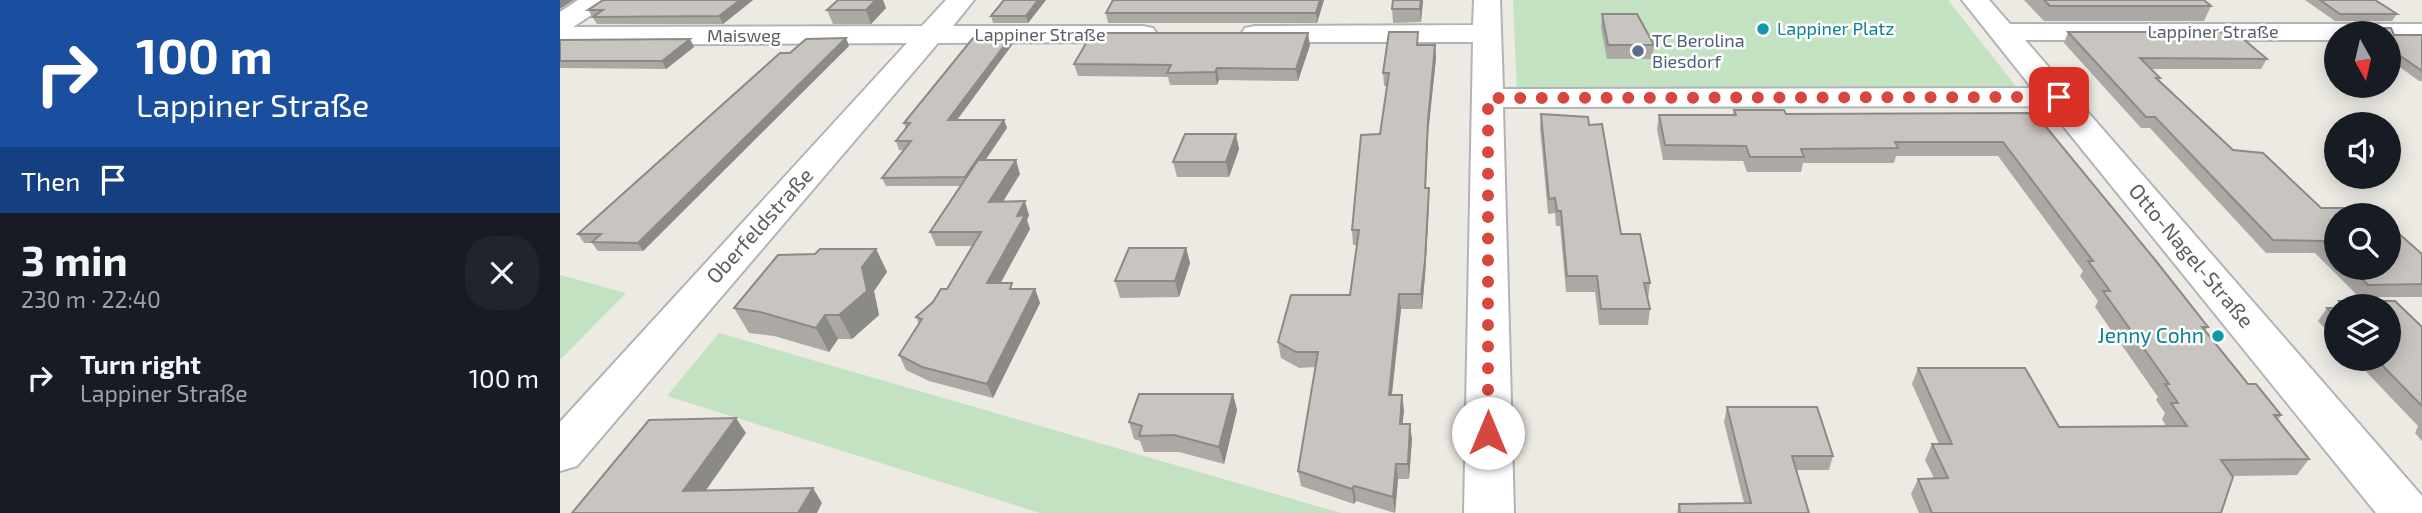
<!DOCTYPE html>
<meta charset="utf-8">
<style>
:root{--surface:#171b24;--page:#20242c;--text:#f1f3f6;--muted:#9ea1a6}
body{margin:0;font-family:"Exo 2",sans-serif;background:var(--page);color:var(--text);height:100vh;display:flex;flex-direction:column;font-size:26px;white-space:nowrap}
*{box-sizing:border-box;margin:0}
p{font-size:23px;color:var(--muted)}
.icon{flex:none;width:38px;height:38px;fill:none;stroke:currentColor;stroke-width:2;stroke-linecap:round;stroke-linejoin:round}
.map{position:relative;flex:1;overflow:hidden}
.details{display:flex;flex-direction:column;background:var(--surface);width:560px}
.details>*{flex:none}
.top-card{background:#1a4fa0;color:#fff;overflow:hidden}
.needle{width:46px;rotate:172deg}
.controls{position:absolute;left:1764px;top:21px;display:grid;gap:14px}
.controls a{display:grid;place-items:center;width:77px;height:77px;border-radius:50%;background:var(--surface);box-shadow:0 4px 18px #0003;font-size:35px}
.pin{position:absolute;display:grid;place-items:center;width:60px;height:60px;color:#fff;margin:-30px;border-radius:14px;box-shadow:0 4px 10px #0006}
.me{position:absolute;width:77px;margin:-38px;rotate:0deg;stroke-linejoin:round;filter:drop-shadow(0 0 5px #0008)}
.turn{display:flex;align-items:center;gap:24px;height:147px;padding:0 21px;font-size:32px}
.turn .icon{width:91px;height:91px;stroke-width:2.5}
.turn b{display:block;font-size:49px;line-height:60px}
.then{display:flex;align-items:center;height:66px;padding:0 21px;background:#0003;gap:14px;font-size:26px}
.round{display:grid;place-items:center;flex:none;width:74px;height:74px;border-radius:28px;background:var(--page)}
.headline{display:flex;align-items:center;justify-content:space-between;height:119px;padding:0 21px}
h1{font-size:42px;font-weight:700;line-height:52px}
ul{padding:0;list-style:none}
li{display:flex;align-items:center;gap:21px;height:91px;padding:0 21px}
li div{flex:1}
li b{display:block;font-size:26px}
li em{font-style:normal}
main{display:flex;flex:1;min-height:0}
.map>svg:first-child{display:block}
.green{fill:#c3e2c2}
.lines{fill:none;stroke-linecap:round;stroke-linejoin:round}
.minor-casing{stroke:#b1b4b7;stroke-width:4}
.minor{fill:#fff;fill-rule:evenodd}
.wall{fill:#aca9a5}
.shaded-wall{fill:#8c8a86}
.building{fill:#c8c5c0;stroke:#8c8a86;stroke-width:2}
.route{stroke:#d7463f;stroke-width:12;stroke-dasharray:0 21.6}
.culture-dot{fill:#0f9aa8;stroke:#fff;stroke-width:2.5}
.service-dot{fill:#5c6f8a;stroke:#fff;stroke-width:2.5}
.labels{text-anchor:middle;stroke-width:5;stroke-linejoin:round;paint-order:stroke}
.far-culture-label{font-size:18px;fill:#0d838f;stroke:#fff;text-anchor:start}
.far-street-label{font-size:18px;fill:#5b5f62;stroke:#fff}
.far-service-label{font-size:18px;fill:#4e5e75;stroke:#fff;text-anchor:start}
.street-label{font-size:21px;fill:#5b5f62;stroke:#fff}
.culture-label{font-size:21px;fill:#0d838f;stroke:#fff;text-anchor:end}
</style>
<main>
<section class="details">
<div class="top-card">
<div class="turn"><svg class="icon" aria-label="right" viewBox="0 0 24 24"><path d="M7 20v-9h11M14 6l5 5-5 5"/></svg><div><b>100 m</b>Lappiner Straße</div></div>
<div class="then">Then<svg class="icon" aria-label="arrive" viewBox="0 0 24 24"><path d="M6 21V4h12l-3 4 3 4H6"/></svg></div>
</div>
<div class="headline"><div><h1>3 min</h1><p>230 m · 22:40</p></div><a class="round"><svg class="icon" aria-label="close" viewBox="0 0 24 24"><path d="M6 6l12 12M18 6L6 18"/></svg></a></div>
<ul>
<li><svg class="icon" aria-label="right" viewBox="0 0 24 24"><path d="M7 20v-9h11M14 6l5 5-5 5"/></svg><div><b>Turn right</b><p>Lappiner Straße</p></div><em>100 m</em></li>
</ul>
</section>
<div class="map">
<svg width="1862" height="513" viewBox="0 0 1862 513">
<rect width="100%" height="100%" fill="#eceae3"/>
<!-- green -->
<g class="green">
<path d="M953 0H1388L1462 94 957 93Z"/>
<path d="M0 275 66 293 1 359H0Z"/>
<path d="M159 333 781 513H480L107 396Z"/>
</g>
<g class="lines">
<!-- minor casing -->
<g class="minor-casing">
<g id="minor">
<path d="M18 0H49L45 6 13 27 362 26 386 0H414L393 26H583L593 28 597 34 593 40 583 42 378 43 17 466 0 471V422L347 43 0 45V12Z"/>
<path d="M914 0H940L943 89 1472 88 1402 0H1429L1450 24H1862V40H1829V33H1776V40H1465L1862 496V513H1816L1487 106 943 107 954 513H904L913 42H695L685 40 681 34 685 28 695 26 913 25Z"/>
</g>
</g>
<!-- minor -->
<use href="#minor" class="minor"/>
</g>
<!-- wall -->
<g class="wall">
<path d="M43 0H193L163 24H37L28 10Z"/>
<path d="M444 0H486L468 23H433L431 16Z"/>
<path d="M553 0H764L757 23H548L546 13Z"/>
<path d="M863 0 861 22 833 23 832 9Z"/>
<path d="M1464 0H1644L1651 6 1644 21H1484Z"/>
<path d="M1745 0H1815L1837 14 1832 21H1775Z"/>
<path d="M326 8 311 24H273L267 10Z"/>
<path d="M1042 14 1094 45 1092 59H1047L1041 28Z"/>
<path d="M1800 28H1831L1834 35H1862V81H1859L1829 59V33H1797Z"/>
<path d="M1508 32 1707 59 1701 69H1591L1600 78 1599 80 1673 150 1761 208 1776 215V268H1829L1862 254V297H1799L1755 253H1706L1590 128H1581L1504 43Z"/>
<path d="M286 38 289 46 83 251H38L32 243H24L18 234 230 53Z"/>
<path d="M130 39 134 47 106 69 0 68V40Z"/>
<path d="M452 45 397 120H444L447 128 425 160 460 174 443 202 469 215 467 220 470 229 440 283 455 289H475L480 303 433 398 369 381 346 370 339 355 359 324 356 317 387 289 413 246H376L370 232 401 186H326L322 178 344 150H339L336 141 346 129 344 123Z"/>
<path d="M750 45 738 81 659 80 657 85H610L608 77 518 76 514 64Z"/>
<path d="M875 45 876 58 868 134 866 188H869V202L865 276 862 309H841L832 395 844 410 842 424 852 439 849 479H838L835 513 796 501 794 504 741 486 738 471 756 367 739 368 721 358 718 342 790 295 797 245H793L792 230 820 134 827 86H824L823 73Z"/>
<path d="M1174 110 1226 114 1469 113 1648 327 1645 331 1688 384 1721 415 1718 420 1749 459 1737 475 1672 476 1661 513H1359L1351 494 1358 479 1374 478 1365 460 1372 444H1379L1352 384 1358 368 1499 427 1606 426 1602 419 1605 413 1596 400 1598 397 1535 307 1538 301 1520 276 1523 271 1438 156H1336L1334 163H1243L1241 172H1187L1183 161 1103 160 1097 129 1099 115H1173Z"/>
<path d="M981 114 1029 125 1061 234 1090 283 1088 299 1090 309 1088 325H1039L1035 292H1006L1000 226H996L995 213 988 214 980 128Z"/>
<path d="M679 149 669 177H617L613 162Z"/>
<path d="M626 248 630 263 619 297 560 298 555 281Z"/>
<path d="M316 249 327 272 314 291 319 315 292 339H278L269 352 214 336 189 333 174 308 255 254Z"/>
<path d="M1779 301H1835L1862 327V441L1855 433 1858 426 1794 359H1829V306H1776V340L1758 321 1767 308H1774Z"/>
<path d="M673 394 677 410 664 464 619 452H584L580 441 574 439 569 422Z"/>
<path d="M1167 407 1273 456 1269 470H1236L1249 513H1117L1119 504 1184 503 1164 422Z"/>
</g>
<!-- shaded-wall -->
<g class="shaded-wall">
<path d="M0 0H14L0 9Z"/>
<path d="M180 0H193L163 24 159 16Z"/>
<path d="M316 0H323L326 8 311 24 306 10Z"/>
<path d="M478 0H486L468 23 466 16Z"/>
<path d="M760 0H764L757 23 756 13Z"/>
<path d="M861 0H863L861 22 860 9Z"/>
<path d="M748 33 750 45 738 81 736 69Z"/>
<path d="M286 38 289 46 83 251 78 243Z"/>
<path d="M450 38 452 45 391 128 388 120Z"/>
<path d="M130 39 134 47 106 69 102 61Z"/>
<path d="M875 45 876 58 868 134 865 202V188L868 120Z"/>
<path d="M657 68 659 80 657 85 655 72Z"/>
<path d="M444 120 447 128 408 186 405 177Z"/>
<path d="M676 134 679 149 669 177 666 162Z"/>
<path d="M456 160 460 174 434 215 429 202Z"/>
<path d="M869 188V202L865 276 862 309 861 294Z"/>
<path d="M465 201 469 215 467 220 470 229 433 297 427 283 457 216Z"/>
<path d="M626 248 630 263 619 297 615 281Z"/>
<path d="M316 249 327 272 314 291 319 315 292 339 279 315 302 267Z"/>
<path d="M475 289 480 303 433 398 427 384Z"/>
<path d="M839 294 841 309 830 410 829 395Z"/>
<path d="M265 315 278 339 269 352 256 328Z"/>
<path d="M673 394 677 410 664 464 659 447Z"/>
<path d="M842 395 844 410 841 439 840 424Z"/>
<path d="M176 418 186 433 135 506 123 491Z"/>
<path d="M850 424 852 439 849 479 848 464Z"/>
<path d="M836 464 838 479 835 513 833 497Z"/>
<path d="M794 486 796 501 794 504 792 489Z"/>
<path d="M253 488 262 503 257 513H238Z"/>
</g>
<!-- building -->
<g class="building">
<path d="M43 0H180L159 16 33 17 43 10H28Z"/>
<path d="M278 0H316L306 10H267Z"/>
<path d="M444 0H478L466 16H431Z"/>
<path d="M553 0H760L756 13H546Z"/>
<path d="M833 0H861L860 9H832Z"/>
<path d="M1484 0H1644L1651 6H1490Z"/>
<path d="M1760 0H1815L1837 14H1780Z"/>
<path d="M1042 14H1077L1094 45H1048Z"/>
<path d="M1800 28H1831L1834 35H1862V71L1829 48V33H1808Z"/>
<path d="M829 32H858L857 45H875L868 120 865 188H869L865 261 861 294H839L829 395H842L840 424H850L848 464H836L833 497 794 486 792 489 738 471 758 352H736L718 342 731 295H790L799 230H792L801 135 820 134 829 73H823Z"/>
<path d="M1508 32H1675L1707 59 1580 58 1600 78H1596L1673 150 1703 153 1761 208H1811L1818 215H1776V254L1763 241 1713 240 1595 117H1586Z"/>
<path d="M532 33H748L736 69 657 68 655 72 607 73 611 65 514 64Z"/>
<path d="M286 38 78 243 32 242 41 234H18L220 53H230L246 39Z"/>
<path d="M413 38H450L388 120H444L405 177 322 178 351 141H336L350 123H344Z"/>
<path d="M130 39 102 61H0V40Z"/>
<path d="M1174 110H1224L1226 114 1469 113 1478 117 1596 261 1648 327H1642L1688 384H1696L1721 415H1714L1749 459 1661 460 1673 477 1661 513H1372L1358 479 1388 478 1372 444H1392L1358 368H1465L1499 427 1627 426 1611 403H1618L1605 384H1609L1543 291H1550L1528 261H1533L1443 142H1335L1338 148 1241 149 1244 157H1190L1186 146 1105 145 1099 115H1176Z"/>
<path d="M981 114 1028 117 1029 125 1042 124 1061 234H1080L1090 283H1084L1090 309H1041L1037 276H1007L1001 211H997L995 198 989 199Z"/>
<path d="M625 134H676L666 162H613Z"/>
<path d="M418 160H456L429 202 465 201 457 216 465 215 427 283H452L450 289H475L427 384 362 367 339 355 362 319 356 317 373 302 381 289H387L421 232H370Z"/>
<path d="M1829 225 1862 254V284L1808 285 1791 268H1829Z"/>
<path d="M569 248H626L615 281H555Z"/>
<path d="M260 249H316L302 267 307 291 279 315H265L256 328 200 312 174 308 218 255 255 254Z"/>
<path d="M1779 301H1835L1862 327V406L1816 359H1829V306H1784Z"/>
<path d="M1767 308H1776V318Z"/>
<path d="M579 394H673L659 447 614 435 579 436 582 426 569 422Z"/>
<path d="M1167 407H1257L1273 456H1232L1249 513H1120L1119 504 1191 503Z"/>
<path d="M176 418 123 491 253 488 238 513H12L89 420Z"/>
</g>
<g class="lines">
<!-- route -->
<path class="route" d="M928 433V98L1499 97"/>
</g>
<!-- markers -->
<g class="culture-dot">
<circle cx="1203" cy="29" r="7"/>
<circle cx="1658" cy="336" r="7"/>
</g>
<circle class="service-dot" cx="1078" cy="51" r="7"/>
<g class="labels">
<!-- far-culture labels -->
<g class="far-culture-label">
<text x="1217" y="35">Lappiner Platz</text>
</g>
<!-- far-street labels -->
<g class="far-street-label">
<text x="1653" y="38">Lappiner Straße</text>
<text x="480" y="41">Lappiner Straße</text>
<text x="184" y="42">Maisweg</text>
</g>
<!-- far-service labels -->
<g class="far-service-label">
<text x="1092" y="47">TC Berolina<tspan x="1092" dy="21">Biesdorf</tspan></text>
</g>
<!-- street labels -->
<g class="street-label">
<text transform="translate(200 226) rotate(-48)" y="7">Oberfeldstraße</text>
<text transform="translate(1631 256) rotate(50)" y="7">Otto-Nagel-Straße</text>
</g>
<!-- culture labels -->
<g class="culture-label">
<text x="1644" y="343">Jenny Cohn</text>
</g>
</g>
</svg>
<div class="controls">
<a><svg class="needle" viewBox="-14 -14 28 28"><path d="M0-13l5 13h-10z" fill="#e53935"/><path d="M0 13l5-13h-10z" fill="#9ea1a6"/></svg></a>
<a><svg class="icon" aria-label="sound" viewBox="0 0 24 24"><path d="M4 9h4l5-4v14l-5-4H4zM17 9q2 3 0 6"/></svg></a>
<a><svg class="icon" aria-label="search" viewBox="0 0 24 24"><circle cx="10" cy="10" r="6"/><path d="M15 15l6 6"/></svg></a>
<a><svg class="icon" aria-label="layers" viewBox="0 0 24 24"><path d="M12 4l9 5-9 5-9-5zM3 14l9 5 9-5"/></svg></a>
</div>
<div class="pin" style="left:1499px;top:97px;background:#d93025"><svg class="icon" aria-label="arrive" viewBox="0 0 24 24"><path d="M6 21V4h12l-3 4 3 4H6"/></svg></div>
<svg class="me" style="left:928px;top:433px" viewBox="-20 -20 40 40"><circle r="19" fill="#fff"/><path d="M0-13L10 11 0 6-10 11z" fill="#d7463f"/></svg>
</div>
</main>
